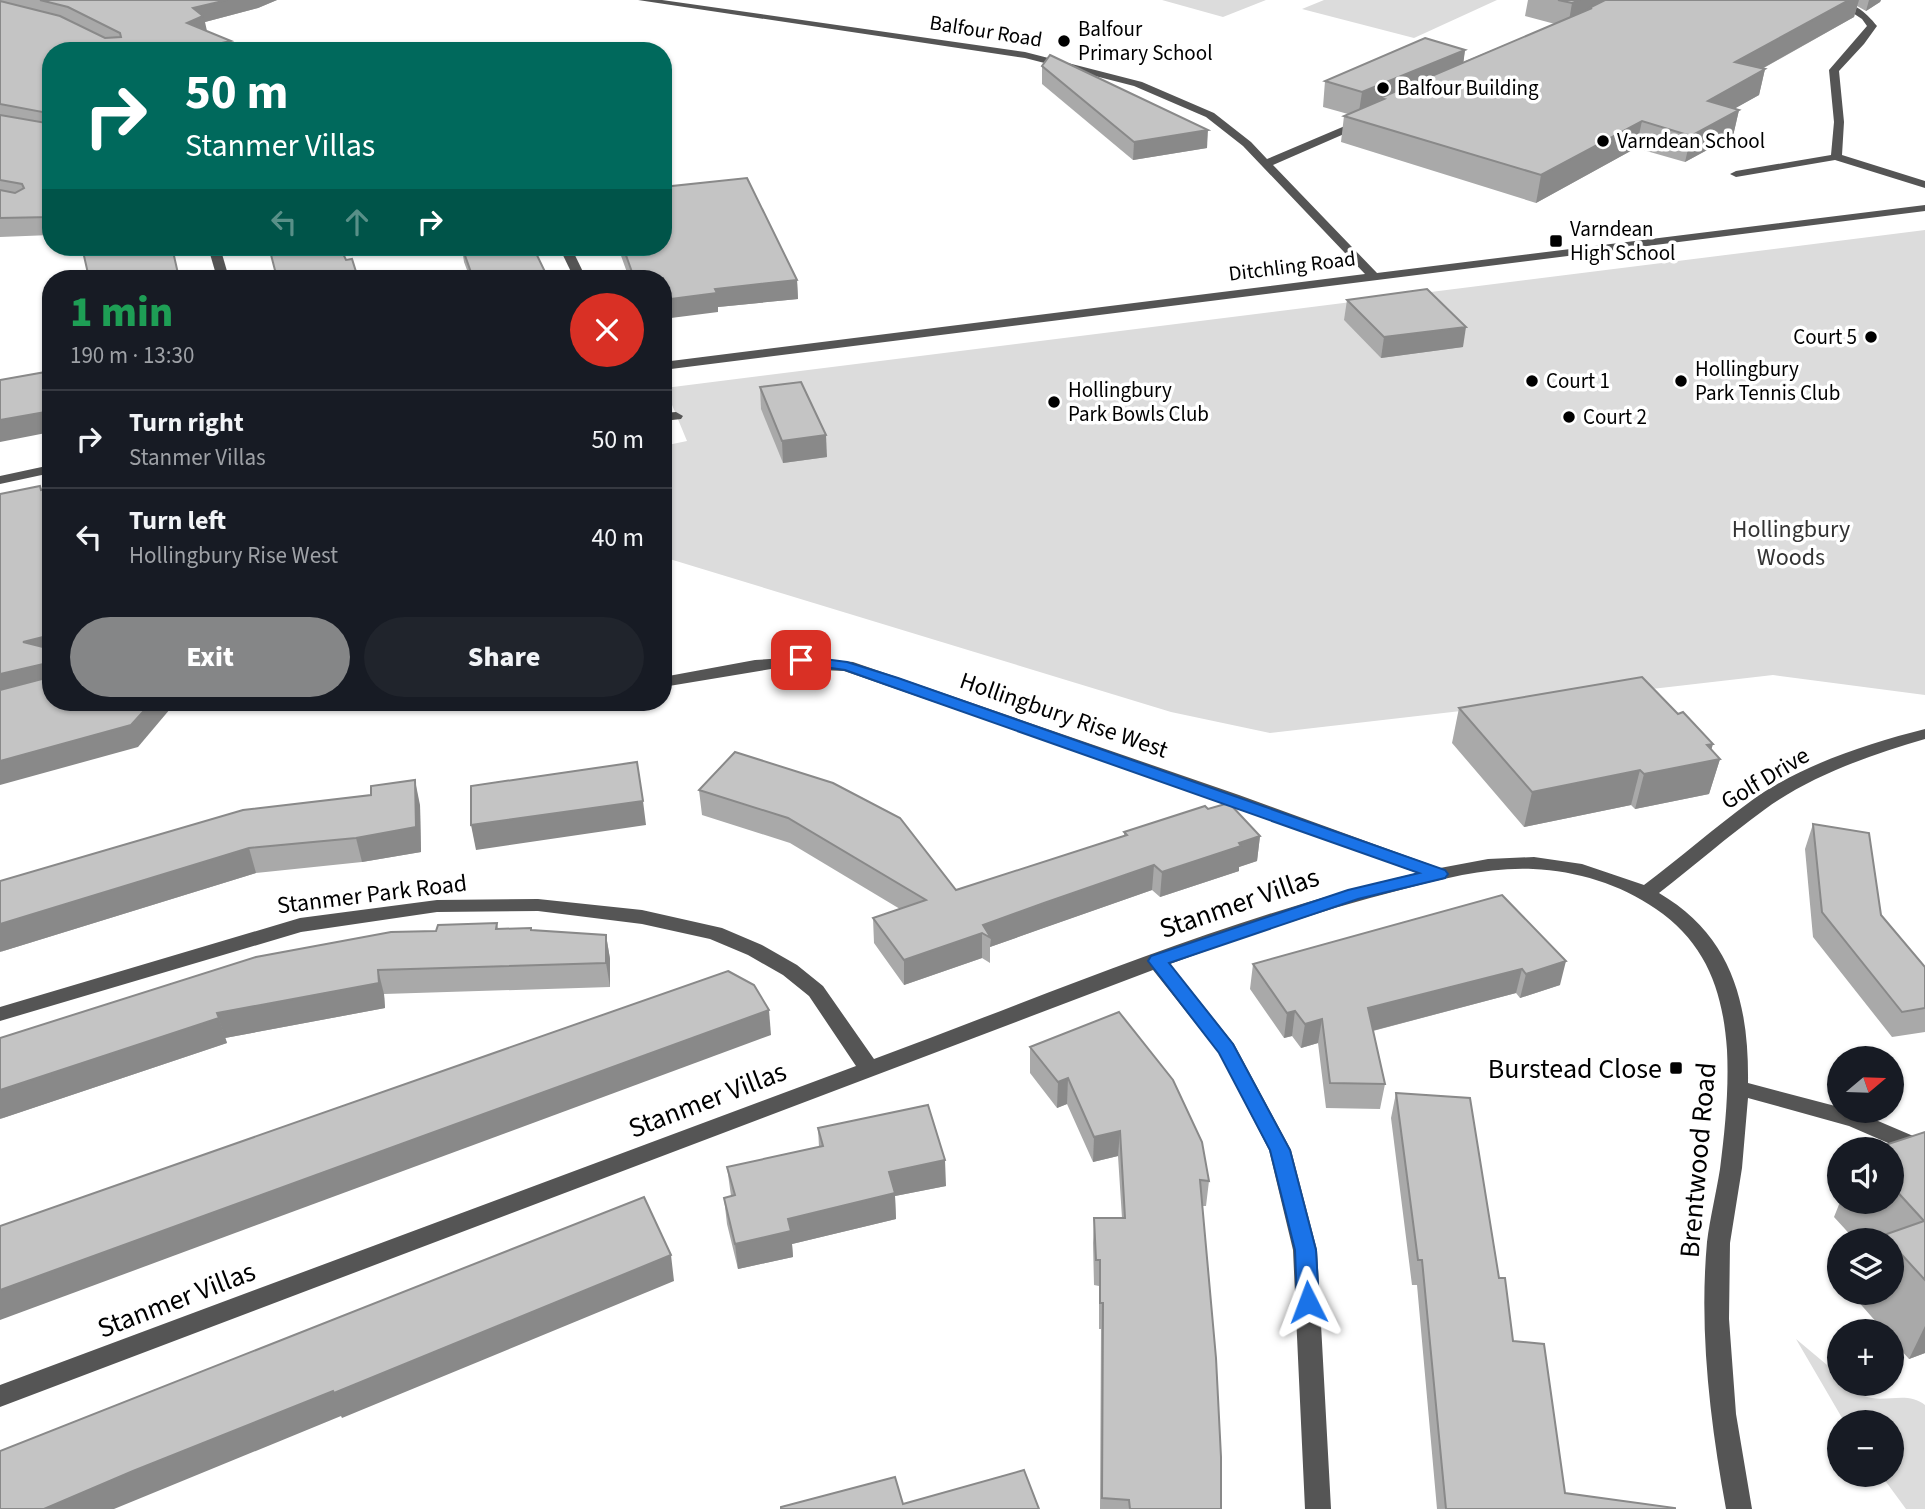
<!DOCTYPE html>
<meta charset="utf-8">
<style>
:root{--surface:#171b24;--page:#20242c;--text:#f1f3f6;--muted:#9ea1a6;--line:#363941;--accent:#858687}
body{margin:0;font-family:"Source Sans 3",sans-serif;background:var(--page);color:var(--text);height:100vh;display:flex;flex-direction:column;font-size:26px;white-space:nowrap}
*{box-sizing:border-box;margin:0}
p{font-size:23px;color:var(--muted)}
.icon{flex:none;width:38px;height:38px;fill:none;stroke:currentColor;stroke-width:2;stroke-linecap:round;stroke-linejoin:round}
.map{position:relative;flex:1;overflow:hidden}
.side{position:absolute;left:42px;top:270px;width:630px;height:441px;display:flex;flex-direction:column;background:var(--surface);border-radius:28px;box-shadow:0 2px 5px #0004}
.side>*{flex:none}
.hud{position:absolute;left:42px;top:42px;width:630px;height:214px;border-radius:28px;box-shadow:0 2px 5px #0004;background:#00695c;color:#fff;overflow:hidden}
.needle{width:46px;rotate:71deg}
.buttons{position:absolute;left:1827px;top:1046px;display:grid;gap:14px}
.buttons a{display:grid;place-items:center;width:77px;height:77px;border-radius:50%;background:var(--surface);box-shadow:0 2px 5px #0004;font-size:35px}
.pin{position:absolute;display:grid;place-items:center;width:60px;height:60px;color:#fff;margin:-30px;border-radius:14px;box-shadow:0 4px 10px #0006}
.me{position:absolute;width:77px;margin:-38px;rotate:357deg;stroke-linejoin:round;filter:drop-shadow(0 0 5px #0008)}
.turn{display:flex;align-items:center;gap:24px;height:147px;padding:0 28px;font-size:32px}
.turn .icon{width:91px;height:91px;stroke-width:2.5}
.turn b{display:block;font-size:49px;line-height:60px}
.lanes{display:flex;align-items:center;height:66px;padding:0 28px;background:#0003;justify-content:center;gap:35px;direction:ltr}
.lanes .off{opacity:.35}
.round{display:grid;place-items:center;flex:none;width:74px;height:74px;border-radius:37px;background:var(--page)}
.headline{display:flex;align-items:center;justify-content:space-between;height:119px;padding:0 28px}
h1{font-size:42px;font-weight:800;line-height:52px;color:#1e9e55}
.action{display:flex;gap:14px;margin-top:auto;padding:14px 28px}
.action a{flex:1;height:80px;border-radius:42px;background:var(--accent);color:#fff;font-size:28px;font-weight:800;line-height:80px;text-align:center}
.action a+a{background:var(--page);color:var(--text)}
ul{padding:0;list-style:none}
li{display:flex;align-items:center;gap:21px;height:98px;padding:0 28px;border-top:2px solid var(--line)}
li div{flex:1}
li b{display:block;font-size:26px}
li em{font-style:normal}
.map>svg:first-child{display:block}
.green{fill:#dcdcdc}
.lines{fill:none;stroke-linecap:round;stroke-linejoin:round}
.minor{fill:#555;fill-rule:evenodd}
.wall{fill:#a9a9a9}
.shaded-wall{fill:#898989}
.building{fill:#c4c4c4;stroke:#898989;stroke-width:2}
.route{fill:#1a73e8;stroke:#114b97;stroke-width:2}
.poi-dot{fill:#000;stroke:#fff;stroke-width:2.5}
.labels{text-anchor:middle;stroke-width:7;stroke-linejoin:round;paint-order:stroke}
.far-poi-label{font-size:21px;fill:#000;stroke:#fff;text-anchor:start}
.far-street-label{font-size:21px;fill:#000;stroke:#fff}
.park-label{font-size:24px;fill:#333;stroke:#fff}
.street-label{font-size:24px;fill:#000;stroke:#fff}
.near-street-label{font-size:28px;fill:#000;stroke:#fff}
.near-poi-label{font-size:28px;fill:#000;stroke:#fff;text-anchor:end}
</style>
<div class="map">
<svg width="1925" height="1509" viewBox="0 0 1925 1509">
<rect width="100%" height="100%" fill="#fff"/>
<!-- green -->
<g class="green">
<path d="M1162 0H1266L1223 17Z"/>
<path d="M1324 0H1497L1414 38 1302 9Z"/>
<path d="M1925 230V695L1773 675 1270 733 1171 712 663 557V446L687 441 665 388Z"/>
<path d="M1796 1339 1839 1375V1384C1856 1384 1852 1391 1864 1396 1884 1404 1907 1390 1925 1405V1509H1906L1881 1475H1892V1423H1845Z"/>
</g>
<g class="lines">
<!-- minor -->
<g class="minor">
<path d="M638 0H662L1025 52 1142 82 1214 113 1251 142 1267 159 1359 120H1367V124L1273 165 1377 273 1925 205V211L663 370V362L1365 274 1243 146 1206 117 1134 86 1025 58Z"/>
<path d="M1833 0C1851 0 1866 12 1877 26L1864 44 1839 71 1844 122 1842 155 1925 181V188L1835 160 1736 177 1730 174 1736 171 1831 155 1834 122 1829 70 1867 26 1862 19Z"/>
<path d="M208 247H220L229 278H217Z"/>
<path d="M559 247H571L586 278H574Z"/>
<path d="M676 412 683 416 681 419 663 421V413Z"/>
<path d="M51 465V473L0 484V476Z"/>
<path d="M800 657 853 662 1239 795 1440 868 1488 859 1534 857 1582 864 1644 885C1680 858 1714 828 1751 801 1801 765 1866 744 1925 729V739C1870 755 1810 776 1764 810 1728 836 1694 866 1659 893 1732 936 1749 1003 1748 1083L1839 1107V1111L1864 1115 1925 1141V1159L1849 1126 1748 1098 1742 1168 1730 1243 1729 1319 1736 1414 1752 1509H1726C1710 1421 1699 1331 1707 1242 1710 1218 1716 1194 1720 1169 1725 1130 1729 1090 1727 1050 1723 991 1706 943 1656 909 1620 884 1577 871 1533 869 1489 867 1445 878 1404 889 1324 909 1247 936 1170 964L1234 1044 1291 1150 1317 1250 1331 1509H1305L1293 1250 1269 1150 1219 1053 1153 970 0 1407V1385L856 1066 809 996 783 975 748 955 710 939 642 924 538 911 437 912 301 932 0 1021V1007L300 918 437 900 538 899 642 910 722 928 762 945 797 965 823 986 874 1059C1052 993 1231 916 1417 873L1227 803 844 671 777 668 663 687V677L755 660Z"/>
<path d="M277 702H351C344 710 283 710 277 702Z"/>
</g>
</g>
<!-- wall -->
<g class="wall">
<path d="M0 0H277L258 8 205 22 51 51V235L0 237Z"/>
<path d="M1528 0H1881L1880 2 1866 11 1857 6 1854 17 1762 69H1765L1759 95 1735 108 1739 110 1733 136 1685 162 1636 148 1536 203 1341 142 1344 116 1348 114 1323 107 1325 81 1465 50 1463 62 1555 24 1525 16Z"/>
<path d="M1042 66 1207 148 1133 160 1042 84Z"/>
<path d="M458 247H533L548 278H470L464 262 462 249Z"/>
<path d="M612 247H663L797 280 798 299 718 307V312L663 278H629L620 253H615Z"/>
<path d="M1347 300 1463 347 1381 358 1344 320Z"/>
<path d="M760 387 827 457 783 463 761 409Z"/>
<path d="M1459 708 1711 750 1720 759 1709 794 1635 809 1631 805 1524 827 1452 743Z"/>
<path d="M735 752 956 890 1124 836V832L1208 809 1260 836 1257 861 1239 867V871L1160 897 1152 890 1043 928 990 947V963L982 958 904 985 874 943 873 918 900 909 790 843 702 815 699 790Z"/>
<path d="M371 795 420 805 421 852 362 862 256 873 0 952Z"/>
<path d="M1813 824 1881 915 1925 967V1032L1892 1037 1813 937 1805 849Z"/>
<path d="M1502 895 1560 985 1520 998 1516 993 1373 1031 1385 1084 1380 1109 1326 1108 1318 1043 1301 1048 1292 1036 1284 1038 1250 989 1253 964Z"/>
<path d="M497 923 498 929 606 935 610 959V987L384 994 385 1008 225 1038 227 1043 0 1119 391 932 436 931Z"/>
<path d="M1030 1047 1209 1181 1206 1206H1202L1221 1509H1100L1101 1329H1099V1286L1094 1285 1093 1243 1094 1218H1122L1118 1156 1093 1162 1067 1104 1057 1108 1030 1073Z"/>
<path d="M1396 1093 1499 1278 1513 1341 1565 1493 1675 1509H1437L1417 1285H1412L1391 1118Z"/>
<path d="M818 1128 946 1186 895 1196 896 1219 792 1244 793 1257 738 1269 727 1224 724 1198 731 1196 727 1167 819 1147Z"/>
<path d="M1925 1132V1353L1909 1359 1892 1340V1332H1885L1856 1299 1858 1293H1892V1241H1856L1834 1217 1840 1202H1892V1150Z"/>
</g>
<!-- shaded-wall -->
<g class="shaded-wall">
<path d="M227 0H277L258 8 205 22 207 31 187 23 193 8Z"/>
<path d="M1580 0H1628L1589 8 1587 19 1568 27 1572 3Z"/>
<path d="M1849 0H1859L1854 17 1729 87 1735 62Z"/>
<path d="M1869 0H1881L1880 2 1866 11Z"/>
<path d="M231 41 233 51H218L217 44Z"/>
<path d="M1465 50 1462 74 1380 98 1379 109 1358 118 1362 92Z"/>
<path d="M1765 69 1759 95 1702 127 1708 101Z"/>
<path d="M1739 110 1733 136 1685 162 1691 136Z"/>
<path d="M1642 121 1636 148 1536 203 1541 175Z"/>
<path d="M1208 130 1207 148 1133 160 1134 142Z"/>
<path d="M614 247H620V253H615Z"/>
<path d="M645 271 646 278H632V272Z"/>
<path d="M797 280 798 299 718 307V312L663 319V300L715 289Z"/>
<path d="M1466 327 1463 347 1381 358 1384 337Z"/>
<path d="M51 411V432L0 442V420Z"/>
<path d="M826 435 827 457 783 463 782 441Z"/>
<path d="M51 635V657L23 642Z"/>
<path d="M43 664 50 684 0 697V674Z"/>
<path d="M152 702H176L138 747 0 785V761Z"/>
<path d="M1713 744 1708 761 1720 759 1709 794 1635 809 1644 774 1707 745Z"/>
<path d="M1640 770 1631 805 1524 827 1532 792Z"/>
<path d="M415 780 420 805 421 852 362 862 356 838Z"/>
<path d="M643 801 646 825 476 850 471 825Z"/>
<path d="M1260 836 1257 861 1239 867V871L1160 897 1162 872Z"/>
<path d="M249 848 256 873 0 952V924Z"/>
<path d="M1154 865 1152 890 990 947 991 938 983 925Z"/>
<path d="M982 933V958L904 985V960Z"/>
<path d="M606 935 610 959V987L606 963Z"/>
<path d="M1566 961 1560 985 1520 998 1526 974Z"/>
<path d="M1522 969 1516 993 1364 1033 1368 1008Z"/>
<path d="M378 970 384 994 385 1008 225 1038 217 1013Z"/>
<path d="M769 1010 771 1035 0 1320V1290Z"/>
<path d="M1295 1011 1292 1036 1284 1038 1287 1013Z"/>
<path d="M219 1018 227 1043 0 1119V1090Z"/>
<path d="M1322 1019 1318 1043 1301 1048 1305 1024Z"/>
<path d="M1068 1078 1067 1104 1057 1108 1058 1082Z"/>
<path d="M1120 1131 1118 1156 1093 1162 1094 1137Z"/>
<path d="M945 1160 946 1186 895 1196 896 1219 792 1244 793 1257 738 1269 735 1244 889 1172Z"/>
<path d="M671 1255 674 1281 342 1418 341 1416 114 1509H44L133 1471Z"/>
<path d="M1925 1326V1353L1909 1359Z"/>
</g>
<!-- building -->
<g class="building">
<path d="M40 0H227L193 8 203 16 187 23 231 41 217 44 227 51H51V217L0 218V190L15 193 24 188 22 184 0 180V115L46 123 49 120 48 113 0 104V1L60 16 105 38 121 37 120 33 68 7Z"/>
<path d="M1558 0H1580L1572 3Z"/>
<path d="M1605 0H1849L1735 62 1765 69 1708 101 1739 110 1691 136 1642 121 1541 175 1344 116 1384 99 1380 98 1592 8H1589Z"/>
<path d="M1425 38 1465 50 1362 92 1325 81Z"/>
<path d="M1050 55 1208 130 1134 142 1042 66Z"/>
<path d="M747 178 797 280 715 289 717 293 663 300V278H648L645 271 632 272 623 247H663V187Z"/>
<path d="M82 247H172L179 278H89Z"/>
<path d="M269 247H340L346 260 352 259 358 278H277Z"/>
<path d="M462 247H533L548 278H473Z"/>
<path d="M1427 289 1466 327 1384 337 1347 300Z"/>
<path d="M51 371V411L0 420V380Z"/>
<path d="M801 382 826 435 782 441 760 387Z"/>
<path d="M40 486 41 490 51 488V635L23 642 51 649V702H152L131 725 0 761V690L46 678V666L43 664 0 674V494Z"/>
<path d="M1642 677 1678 714 1683 712 1713 744 1707 745 1720 759 1644 774 1640 770 1532 792 1459 708Z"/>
<path d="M735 752 833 783 900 818 956 890 1127 835 1124 832 1205 806 1208 809 1229 803 1260 836 1239 843 1241 846 1162 872 1154 865 1044 903 983 925 991 938 982 933 904 960 873 918 926 900 788 818 699 790Z"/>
<path d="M637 762 643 801 471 825V786Z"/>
<path d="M415 780 416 827 356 838 249 848 0 924V881L243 810 371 795V786Z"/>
<path d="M1813 824 1869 833 1881 915 1925 967V1008L1902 1012 1822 912Z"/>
<path d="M1502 895 1566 961 1526 974 1522 969 1368 1008 1385 1084 1330 1083 1322 1019 1305 1024 1295 1011 1287 1013 1253 964Z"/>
<path d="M497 923 496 929 531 928V930L606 935V963L378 970 379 983 217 1013 219 1018 0 1090V1038L256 957 391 932 436 931 438 925Z"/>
<path d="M728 971 754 985 769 1010 0 1290V1226Z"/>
<path d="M1119 1012 1173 1080 1202 1142 1209 1181 1200 1180 1216 1358 1221 1457V1509H1130L1129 1500 1102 1498 1103 1303H1100V1260H1096L1094 1218H1125L1120 1131 1094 1137 1068 1078 1058 1082 1030 1047Z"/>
<path d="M1396 1093 1470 1098 1499 1278H1505L1513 1341 1544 1344 1565 1493 1675 1508V1509H1446L1422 1260H1418Z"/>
<path d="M928 1105 945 1160 889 1172 895 1193 788 1219 791 1231 735 1244 724 1198 735 1195 727 1167 823 1146 818 1128Z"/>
<path d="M1925 1132V1280L1892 1244V1241H1889L1884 1235 1924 1221 1892 1186V1150H1870Z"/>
<path d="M644 1197 671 1255 334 1393 333 1391 133 1471 44 1509H0V1451Z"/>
<path d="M1024 1470 1039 1509H781V1507L895 1477 903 1504Z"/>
</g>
<!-- route -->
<path class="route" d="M801 656 847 662 898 678 1445 870 1448 874 1445 878 1358 899 1169 963 1233 1044 1290 1150 1316 1250 1319 1302 1315 1308 1308 1311 1300 1308 1297 1302 1295 1250 1270 1150 1219 1053 1148 961 1151 956 1348 890 1419 873 887 685 845 670 796 663 793 660Z"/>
<!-- markers -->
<g class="poi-dot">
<circle cx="1064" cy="41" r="7"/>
<circle cx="1383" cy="88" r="7"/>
<circle cx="1603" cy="141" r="7"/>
<rect x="1549" y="234" width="14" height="14" rx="3.5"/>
<circle cx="1871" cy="337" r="7"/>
<circle cx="1532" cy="381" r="7"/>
<circle cx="1681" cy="381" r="7"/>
<circle cx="1054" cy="402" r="7"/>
<circle cx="1569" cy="417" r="7"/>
<rect x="1669" y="1061" width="14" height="14" rx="3.5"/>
</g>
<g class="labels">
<!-- far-poi labels -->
<g class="far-poi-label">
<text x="1078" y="36">Balfour<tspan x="1078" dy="24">Primary School</tspan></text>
<text x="1397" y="95">Balfour Building</text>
<text x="1617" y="148">Varndean School</text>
<text x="1570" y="236">Varndean<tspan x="1570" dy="24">High School</tspan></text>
<text x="1857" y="344" text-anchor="end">Court 5</text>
<text x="1695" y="376">Hollingbury<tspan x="1695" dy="24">Park Tennis Club</tspan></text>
<text x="1546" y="388">Court 1</text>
<text x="1068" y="397">Hollingbury<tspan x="1068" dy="24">Park Bowls Club</tspan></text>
<text x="1583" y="424">Court 2</text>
</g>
<!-- far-street labels -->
<g class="far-street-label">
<text transform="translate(986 31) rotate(9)" y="7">Balfour Road</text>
<text transform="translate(1292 266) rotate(-7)" y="7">Ditchling Road</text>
</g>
<!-- park labels -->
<g class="park-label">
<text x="1791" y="537">Hollingbury<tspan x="1791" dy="28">Woods</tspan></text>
</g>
<!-- street labels -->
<g class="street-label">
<text transform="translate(1064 715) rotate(19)" y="8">Hollingbury Rise West</text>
<text transform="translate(1765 778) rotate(-31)" y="8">Golf Drive</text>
<text transform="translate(372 894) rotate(-7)" y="8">Stanmer Park Road</text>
</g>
<!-- near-street labels -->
<g class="near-street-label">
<text transform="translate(1239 902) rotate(-19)" y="10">Stanmer Villas</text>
<text transform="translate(707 1099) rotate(-21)" y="10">Stanmer Villas</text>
<text transform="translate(1697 1160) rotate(-85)" y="10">Brentwood Road</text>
<text transform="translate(176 1299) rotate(-21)" y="10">Stanmer Villas</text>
</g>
<!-- near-poi labels -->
<g class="near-poi-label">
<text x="1662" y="1078">Burstead Close</text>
</g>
</g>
</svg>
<div class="buttons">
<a><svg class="needle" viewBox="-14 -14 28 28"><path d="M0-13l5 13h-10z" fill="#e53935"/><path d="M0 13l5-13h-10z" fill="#9ea1a6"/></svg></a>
<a><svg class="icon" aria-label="sound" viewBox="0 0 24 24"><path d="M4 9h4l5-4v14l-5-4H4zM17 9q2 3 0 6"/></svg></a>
<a><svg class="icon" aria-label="layers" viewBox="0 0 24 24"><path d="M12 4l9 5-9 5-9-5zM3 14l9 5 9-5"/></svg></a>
<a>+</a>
<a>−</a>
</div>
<div class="pin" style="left:801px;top:660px;background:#d93025"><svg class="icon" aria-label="arrive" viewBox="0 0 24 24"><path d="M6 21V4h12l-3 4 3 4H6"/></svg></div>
<svg class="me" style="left:1308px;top:1302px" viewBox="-20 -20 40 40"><path d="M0-17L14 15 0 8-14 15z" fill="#1a73e8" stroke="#fff" stroke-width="4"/></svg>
<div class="hud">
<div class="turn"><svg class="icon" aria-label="right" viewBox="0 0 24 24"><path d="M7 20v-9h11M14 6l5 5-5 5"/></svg><div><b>50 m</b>Stanmer Villas</div></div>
<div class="lanes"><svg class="icon off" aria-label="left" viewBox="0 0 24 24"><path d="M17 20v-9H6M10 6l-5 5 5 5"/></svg><svg class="icon off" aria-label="ahead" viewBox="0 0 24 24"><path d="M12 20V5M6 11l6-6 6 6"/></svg><svg class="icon" aria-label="right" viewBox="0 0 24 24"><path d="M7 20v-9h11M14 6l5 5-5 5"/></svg></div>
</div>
<section class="side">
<div class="headline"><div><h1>1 min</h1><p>190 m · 13:30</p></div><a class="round" style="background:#d93025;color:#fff"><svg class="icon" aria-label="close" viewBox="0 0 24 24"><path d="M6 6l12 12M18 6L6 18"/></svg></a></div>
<ul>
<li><svg class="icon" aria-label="right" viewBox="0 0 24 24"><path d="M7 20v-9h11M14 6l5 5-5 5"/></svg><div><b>Turn right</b><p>Stanmer Villas</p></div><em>50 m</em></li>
<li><svg class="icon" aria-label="left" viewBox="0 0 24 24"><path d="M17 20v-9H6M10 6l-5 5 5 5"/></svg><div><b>Turn left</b><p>Hollingbury Rise West</p></div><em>40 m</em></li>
</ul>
<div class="action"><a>Exit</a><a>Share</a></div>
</section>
</div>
